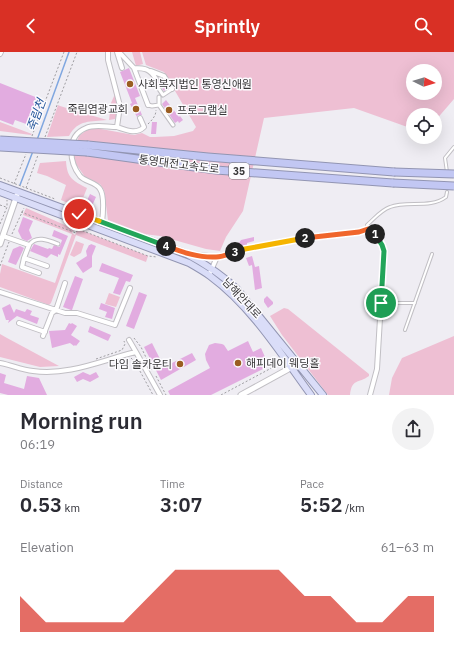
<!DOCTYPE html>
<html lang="en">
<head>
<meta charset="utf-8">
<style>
	body { margin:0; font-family:"IBM Plex Sans","Noto Sans KR",sans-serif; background:#f2f2f3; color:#2b2b33; height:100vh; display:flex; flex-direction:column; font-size:15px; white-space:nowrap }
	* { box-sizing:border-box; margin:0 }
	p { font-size:13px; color:#7c7c81 }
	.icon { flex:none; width:22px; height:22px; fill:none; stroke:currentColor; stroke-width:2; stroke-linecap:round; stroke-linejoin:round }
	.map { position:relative; height:343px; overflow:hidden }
	.panel { display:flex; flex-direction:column; background:#fff; flex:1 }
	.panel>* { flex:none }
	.needle { width:26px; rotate:95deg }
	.fabs { position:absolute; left:406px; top:12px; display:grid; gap:8px }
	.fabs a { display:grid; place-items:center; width:36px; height:36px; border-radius:50%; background:#fff; box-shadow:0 4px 16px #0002; font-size:20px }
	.pin { position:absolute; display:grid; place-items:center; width:34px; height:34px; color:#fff; margin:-17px; border:2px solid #fff; border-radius:50%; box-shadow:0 1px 4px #0007 }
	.km { position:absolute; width:20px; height:20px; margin:-10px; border-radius:50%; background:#222; color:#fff; font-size:11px; line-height:20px; text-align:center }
	.round { display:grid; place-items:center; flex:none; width:42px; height:42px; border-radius:21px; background:#f2f2f3 }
	.summary { display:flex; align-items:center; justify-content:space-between; height:68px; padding:0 20px }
	h1 { font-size:22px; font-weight:600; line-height:30px }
	.stats { display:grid; grid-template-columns:repeat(3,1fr); gap:6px; height:68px; padding:4px 20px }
	.stats div { display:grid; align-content:center }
	.stats b { font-size:20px; font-weight:600 }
	.stats small { font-size:11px; font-weight:400 }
	.stats p { font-size:11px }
	.chart { height:112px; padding:8px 20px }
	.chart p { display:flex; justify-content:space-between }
	.chart svg { width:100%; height:72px; margin-top:4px; fill:#d93025; opacity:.7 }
	header { display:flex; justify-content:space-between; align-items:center; height:52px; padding:0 20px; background:#d93025; color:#fff; font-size:18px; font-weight:600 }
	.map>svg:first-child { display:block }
	.green { fill:#eebfd3; fill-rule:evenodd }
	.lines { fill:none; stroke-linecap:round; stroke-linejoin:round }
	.stream { stroke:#80a7e0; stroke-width:1.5 }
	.building { fill:#e2ace0 }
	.service-casing { stroke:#c1bfc4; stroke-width:4 }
	.pedestrian-casing { stroke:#c1bfc4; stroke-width:5 }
	.minor-casing { stroke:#c1bfc4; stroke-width:6 }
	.tertiary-casing { stroke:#c1bfc4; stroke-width:7 }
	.primary-casing { stroke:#9295b2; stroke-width:8 }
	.motorway-casing { stroke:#9295b2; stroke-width:9 }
	.path { stroke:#9e9da1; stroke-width:1; stroke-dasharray:2 2; stroke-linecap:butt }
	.service { stroke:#fff; stroke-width:2 }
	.pedestrian { stroke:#fff; stroke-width:3 }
	.minor { stroke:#fff; stroke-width:4 }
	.tertiary { stroke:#fff; stroke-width:5 }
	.primary { stroke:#daddf8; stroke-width:6 }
	.motorway { stroke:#c2c7f3; stroke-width:7 }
	.motorway-bridge-casing { stroke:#9295b2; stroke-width:9; stroke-linecap:butt }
	.motorway-bridge { stroke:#c2c7f3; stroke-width:7 }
	.split-1-casing { stroke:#fff; stroke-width:8 }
	.split-2-casing { stroke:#fff; stroke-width:8 }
	.split-3-casing { stroke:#fff; stroke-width:8 }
	.split-4-casing { stroke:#fff; stroke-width:8 }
	.split-5-casing { stroke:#fff; stroke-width:8 }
	.split-6-casing { stroke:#fff; stroke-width:8 }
	.split-1 { stroke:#22a559; stroke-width:5 }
	.split-2 { stroke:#f0652b; stroke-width:5 }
	.split-3 { stroke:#f5b400; stroke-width:5 }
	.split-4 { stroke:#f0652b; stroke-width:5 }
	.split-5 { stroke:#22a559; stroke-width:5 }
	.split-6 { stroke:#f5b400; stroke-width:5 }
	.poi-dot { fill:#9a5d21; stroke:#fcfbfe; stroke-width:1.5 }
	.labels { text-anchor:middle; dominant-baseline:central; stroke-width:3; stroke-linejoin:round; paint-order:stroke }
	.shield { fill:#fcfbfe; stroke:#747275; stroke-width:1 }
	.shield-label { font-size:10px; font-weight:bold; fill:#39383a }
	.poi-label { font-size:11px; fill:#39383a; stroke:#fcfbfe; text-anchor:start }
	.street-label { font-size:11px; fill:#39383a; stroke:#fcfbfe }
	.water-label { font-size:12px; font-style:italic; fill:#24559a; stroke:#fcfbfe }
</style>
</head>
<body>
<header><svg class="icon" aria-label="back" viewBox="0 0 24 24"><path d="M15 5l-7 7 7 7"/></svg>Sprintly<svg class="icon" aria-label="search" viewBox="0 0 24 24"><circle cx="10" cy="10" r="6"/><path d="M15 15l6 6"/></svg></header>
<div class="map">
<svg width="454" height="343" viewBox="0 0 454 343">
	<rect width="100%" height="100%" fill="#efedf3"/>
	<!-- green -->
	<path class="green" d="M132,0h8l3,12 -7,2z
		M142,0h312v47l-19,22v-6h-22v14l-59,-21 -90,10 -21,93 -17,26 -6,14 -14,-2 -46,-13 -16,-2 -36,-14 -4,-30 -4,-6 -15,-7 -9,-13 -2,-6 1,-11 4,-11 9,-7h13l33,6 8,-2 8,4h5l19,-1 19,-5 3,-4 -32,-55 -18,-7zM413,19h22v22h-22z
		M115,42c2,8 4,16 0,25l-6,1 2,-17z
		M58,53l2,1 47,14c-16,2 -29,-1 -38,16l-22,1z
		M0,70l32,12 -1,1 -31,-4z
		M66,109c1,17 7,20 21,27l-8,20 -18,-8 5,-15 -19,-9 -10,-3 3,-10z
		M26,156l48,21 -2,4 3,2 3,-6 70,27 -2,6 -70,-27 -25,68 -2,2 -49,-18v-13l2,-10 53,19 17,-49 -49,-19z
		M76,189l8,3 -3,9 -7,4 -4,-2z
		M109,241l11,4 -4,10 -11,-3z
		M284,256l4,1 81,65v2c-11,8 -17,2 -19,19h-22l-46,-60 -12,-19z
		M0,282l7,4 52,28 -19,1 -40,-10z
		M454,284v59h-65l3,-17 10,-20z"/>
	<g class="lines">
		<!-- stream -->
		<path class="stream" d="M37,88l32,-88
			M20,133l13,-34"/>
	</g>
	<!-- building -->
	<path class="building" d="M129,16l11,28 -5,2 7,17h-4l-1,2 -7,-13 2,-1 -12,-31z
		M162,27l6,9 -4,3 -6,-9z
		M0,31l43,17 -6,16 -5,-3 -3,12 -14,-5 -2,5 -13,-5z
		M166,48l13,17 1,-1 3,4 -4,3 -1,-2 -3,2 -13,-19z
		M152,70h5l-1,12h-5z
		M90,142l6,3 -5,11 -6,-3z
		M23,165l10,4 -4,9 3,8 -5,3 -5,-2 -4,-8z
		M54,178l14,6 -8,19 -2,-1v3l-7,-3 -4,4 -17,-7 4,-7 14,5 1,-1 3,1 2,-4 5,2 1,-1 2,-6 -10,-4z
		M254,185v4l-7,2v2l-7,1 -1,-3 2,-3z
		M91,192l5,2 -4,10v11l-9,6 -7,-10 11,-7 -1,-5 3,-6h1z
		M20,194l4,2 -8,17 -8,-3 5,-13z
		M252,204l3,11 4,-1 3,22 -7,2 -3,-25 -3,1 -3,-8z
		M102,211l31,12 -3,7 -4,-1 -6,14 -7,-2 6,-15 -20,-7z
		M75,224l8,3 -11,31h-1l-8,-3z
		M139,240l8,3 -13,34 -8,-3z
		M267,244l6,6v2l-5,4 -4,-6v-3z
		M101,251l14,5 -3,11 -7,-2 2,-5 -8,-3z
		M10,252l4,9 2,-4 9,3 2,-3 5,2 -2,4 9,3 -2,6 -20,-8 -9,7 1,-3h-3l-4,-12z
		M69,271l2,1 1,-1 5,3 -6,9 9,6 -4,5 -1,-1 -1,1 -4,-3 -18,5 -3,-17 16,-1z
		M90,274l21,9 -3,6 -20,-9z
		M248,289l5,11 8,-4 8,18 -58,29h-41l-2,-4 42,-23 -4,-8 -1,-6 4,-9 6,-2 7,1 2,1 4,6z
		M152,291l12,24 28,-14 4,7 -35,20 -17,-33z
		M83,320l7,3 6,-3 3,5 -9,5 -7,-3 -6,3 -3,-5z
		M0,321l6,2 -2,8 20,6 3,-13 12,2 8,17h-39l-8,-2z"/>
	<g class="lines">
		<!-- service casing -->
		<g class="service-casing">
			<path id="service" d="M447,120l-2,-14 9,-11
				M368,176l-1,-3c7,-6 14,-15 23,-18 17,-7 40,2 56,-10l1,-5
				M382,251h33
				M405,278l27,-76"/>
		</g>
		<!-- pedestrian casing -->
		<g class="pedestrian-casing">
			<path id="pedestrian" d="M155,31l8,12 9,-6
				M159,45v8
				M148,53l4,1 7,-1 14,20
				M29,193c7,-10 19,-5 29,-1"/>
		</g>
		<!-- minor casing -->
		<g class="minor-casing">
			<path id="minor" d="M117,0l5,16
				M119,0l15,16 14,37
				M0,2l1,-2
				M134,16c11,0 16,1 22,11
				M151,19l13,5 8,13
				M117,75c9,3 19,8 27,0l-4,-9
				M102,171c1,-9 3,-27 -2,-34 -4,-7 -15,-7 -20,-13 -11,-14 -14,-40 6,-48 8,-4 21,-1 31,-1l3,-21 -12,-46v-8
				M3,184l26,9 -5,13 23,8
				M191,202l26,3 28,-8 40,-8 74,-9 9,-3c8,7 13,12 16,22l-7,118 -7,26
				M24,206l-2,9 17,6
				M209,223l8,-18
				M0,240l56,18 9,-27
				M19,271l26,9
				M43,284l9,-23 4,-3 9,3h12l38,12 15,-37
				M129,288l7,12
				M0,311c11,2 22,7 33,8 36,5 69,-11 103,-19l24,43"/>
		</g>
		<!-- tertiary casing -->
		<g class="tertiary-casing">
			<path id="tertiary" d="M0,192l17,-49
				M241,343l53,-29"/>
		</g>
		<!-- primary casing -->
		<g class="primary-casing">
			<path id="primary" d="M0,133l185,68c19,10 36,21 52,36l86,106
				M0,140l189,71c7,4 14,8 21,13 42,31 71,78 101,119"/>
		</g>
		<!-- motorway casing -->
		<g class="motorway-casing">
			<path id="motorway" d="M88,93l120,12 186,15
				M87,100l129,18 177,13"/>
		</g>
		<!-- path -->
		<path class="path" d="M148,72c4,-4 8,-8 8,-14
			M32,84l32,-84
			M45,85l32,-85
			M0,126l55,21
			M14,132l12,-30
			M26,136l12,-33
			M0,153l6,2
			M21,160l55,21 2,-4 70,27 9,1
			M0,172l7,-17v-7
			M12,182l12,-26
			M0,214l9,-24
			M134,286l7,9 11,23
			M131,306l4,4 18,33
			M96,307l26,-9 3,-6 -1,-3
			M156,324l10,19
			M221,343l58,-31 1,-3"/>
		<!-- service -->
		<use href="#service" class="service"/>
		<!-- pedestrian -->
		<use href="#pedestrian" class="pedestrian"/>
		<!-- minor -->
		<use href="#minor" class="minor"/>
		<!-- tertiary -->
		<use href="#tertiary" class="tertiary"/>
		<!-- primary -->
		<use href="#primary" class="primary"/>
		<!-- motorway -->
		<use href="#motorway" class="motorway"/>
		<!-- motorway-bridge casing -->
		<g class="motorway-bridge-casing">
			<path id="motorway-bridge" d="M0,88l88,5
				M0,95l87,5
				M394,120l60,2
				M393,131l61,3"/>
		</g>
		<!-- motorway-bridge -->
		<use href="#motorway-bridge" class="motorway-bridge"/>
	</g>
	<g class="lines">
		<!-- split-1 casing -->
		<g class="split-1-casing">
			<path id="split-1" d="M375,182l7,11 2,6 -3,52"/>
		</g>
		<!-- split-2 casing -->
		<g class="split-2-casing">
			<path id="split-2" d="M305,186l54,-6 9,-3 7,5"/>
		</g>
		<!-- split-3 casing -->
		<g class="split-3-casing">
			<path id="split-3" d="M235,200l10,-3 60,-11"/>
		</g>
		<!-- split-4 casing -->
		<g class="split-4-casing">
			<path id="split-4" d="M166,194c16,6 33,12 50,11 6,0 13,-3 19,-5"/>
		</g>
		<!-- split-5 casing -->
		<g class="split-5-casing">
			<path id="split-5" d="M99,169l67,25"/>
		</g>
		<!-- split-6 casing -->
		<g class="split-6-casing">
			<path id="split-6" d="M79,162l20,7"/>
		</g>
		<!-- split-1 -->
		<use href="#split-1" class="split-1"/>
		<!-- split-2 -->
		<use href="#split-2" class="split-2"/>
		<!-- split-3 -->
		<use href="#split-3" class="split-3"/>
		<!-- split-4 -->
		<use href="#split-4" class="split-4"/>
		<!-- split-5 -->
		<use href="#split-5" class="split-5"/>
		<!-- split-6 -->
		<use href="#split-6" class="split-6"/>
	</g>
	<!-- markers -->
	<g class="poi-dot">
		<circle cx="130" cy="32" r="4"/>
		<circle cx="136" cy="57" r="4"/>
		<circle cx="169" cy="58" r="4"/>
		<circle cx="238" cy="311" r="4"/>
		<circle cx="180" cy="312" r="4"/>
	</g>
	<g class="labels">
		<!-- shield labels -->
		<rect class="shield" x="229" y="111" width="20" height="16" rx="3"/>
		<g class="shield-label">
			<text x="239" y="119">35</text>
		</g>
		<!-- poi labels -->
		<g class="poi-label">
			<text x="138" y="32">사회복지법인 통영신애원</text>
			<text x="128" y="57" text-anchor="end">죽림염광교회</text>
			<text x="177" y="58">프로그램실</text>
			<text x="246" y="311">해피데이 웨딩홀</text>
			<text x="172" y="312" text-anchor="end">다임 솔카운티</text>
		</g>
		<!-- street labels -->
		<g class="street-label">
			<text transform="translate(179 112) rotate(7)">통영대전고속도로</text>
			<text transform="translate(242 246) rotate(47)">남해안대로</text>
		</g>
		<!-- water labels -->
		<g class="water-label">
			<text transform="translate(36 63) rotate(-70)">죽림천</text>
		</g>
	</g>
</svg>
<div class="fabs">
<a><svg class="needle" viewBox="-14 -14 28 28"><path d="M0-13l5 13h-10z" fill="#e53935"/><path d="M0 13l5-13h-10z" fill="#7c7c81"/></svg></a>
<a><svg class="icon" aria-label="locate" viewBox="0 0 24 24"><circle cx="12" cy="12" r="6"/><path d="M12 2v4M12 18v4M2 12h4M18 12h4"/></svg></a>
</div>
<div class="pin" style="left:381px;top:251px;background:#1e9e55"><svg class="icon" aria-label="arrive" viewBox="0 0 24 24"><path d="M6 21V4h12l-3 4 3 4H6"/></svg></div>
<div class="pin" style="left:79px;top:162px;background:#d93025"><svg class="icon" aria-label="check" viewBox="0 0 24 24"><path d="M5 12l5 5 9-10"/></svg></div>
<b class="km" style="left:375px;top:182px">1</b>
<b class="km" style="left:305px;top:186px">2</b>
<b class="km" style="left:235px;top:200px">3</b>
<b class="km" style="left:166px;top:194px">4</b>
</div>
<section class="panel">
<div class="summary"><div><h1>Morning run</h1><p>06:19</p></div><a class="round"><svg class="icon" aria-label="share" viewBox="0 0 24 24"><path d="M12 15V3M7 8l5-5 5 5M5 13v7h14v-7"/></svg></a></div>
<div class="stats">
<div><p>Distance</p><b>0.53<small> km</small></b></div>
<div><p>Time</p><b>3:07</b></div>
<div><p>Pace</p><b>5:52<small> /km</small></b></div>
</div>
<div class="chart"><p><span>Elevation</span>61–63 m</p>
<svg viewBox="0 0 160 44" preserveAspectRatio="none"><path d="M0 44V22L10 38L20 38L30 38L40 38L50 22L60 6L70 6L80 6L90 6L100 6L110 22L120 22L130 38L140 38L150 22L160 22V44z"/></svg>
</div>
</section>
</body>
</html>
